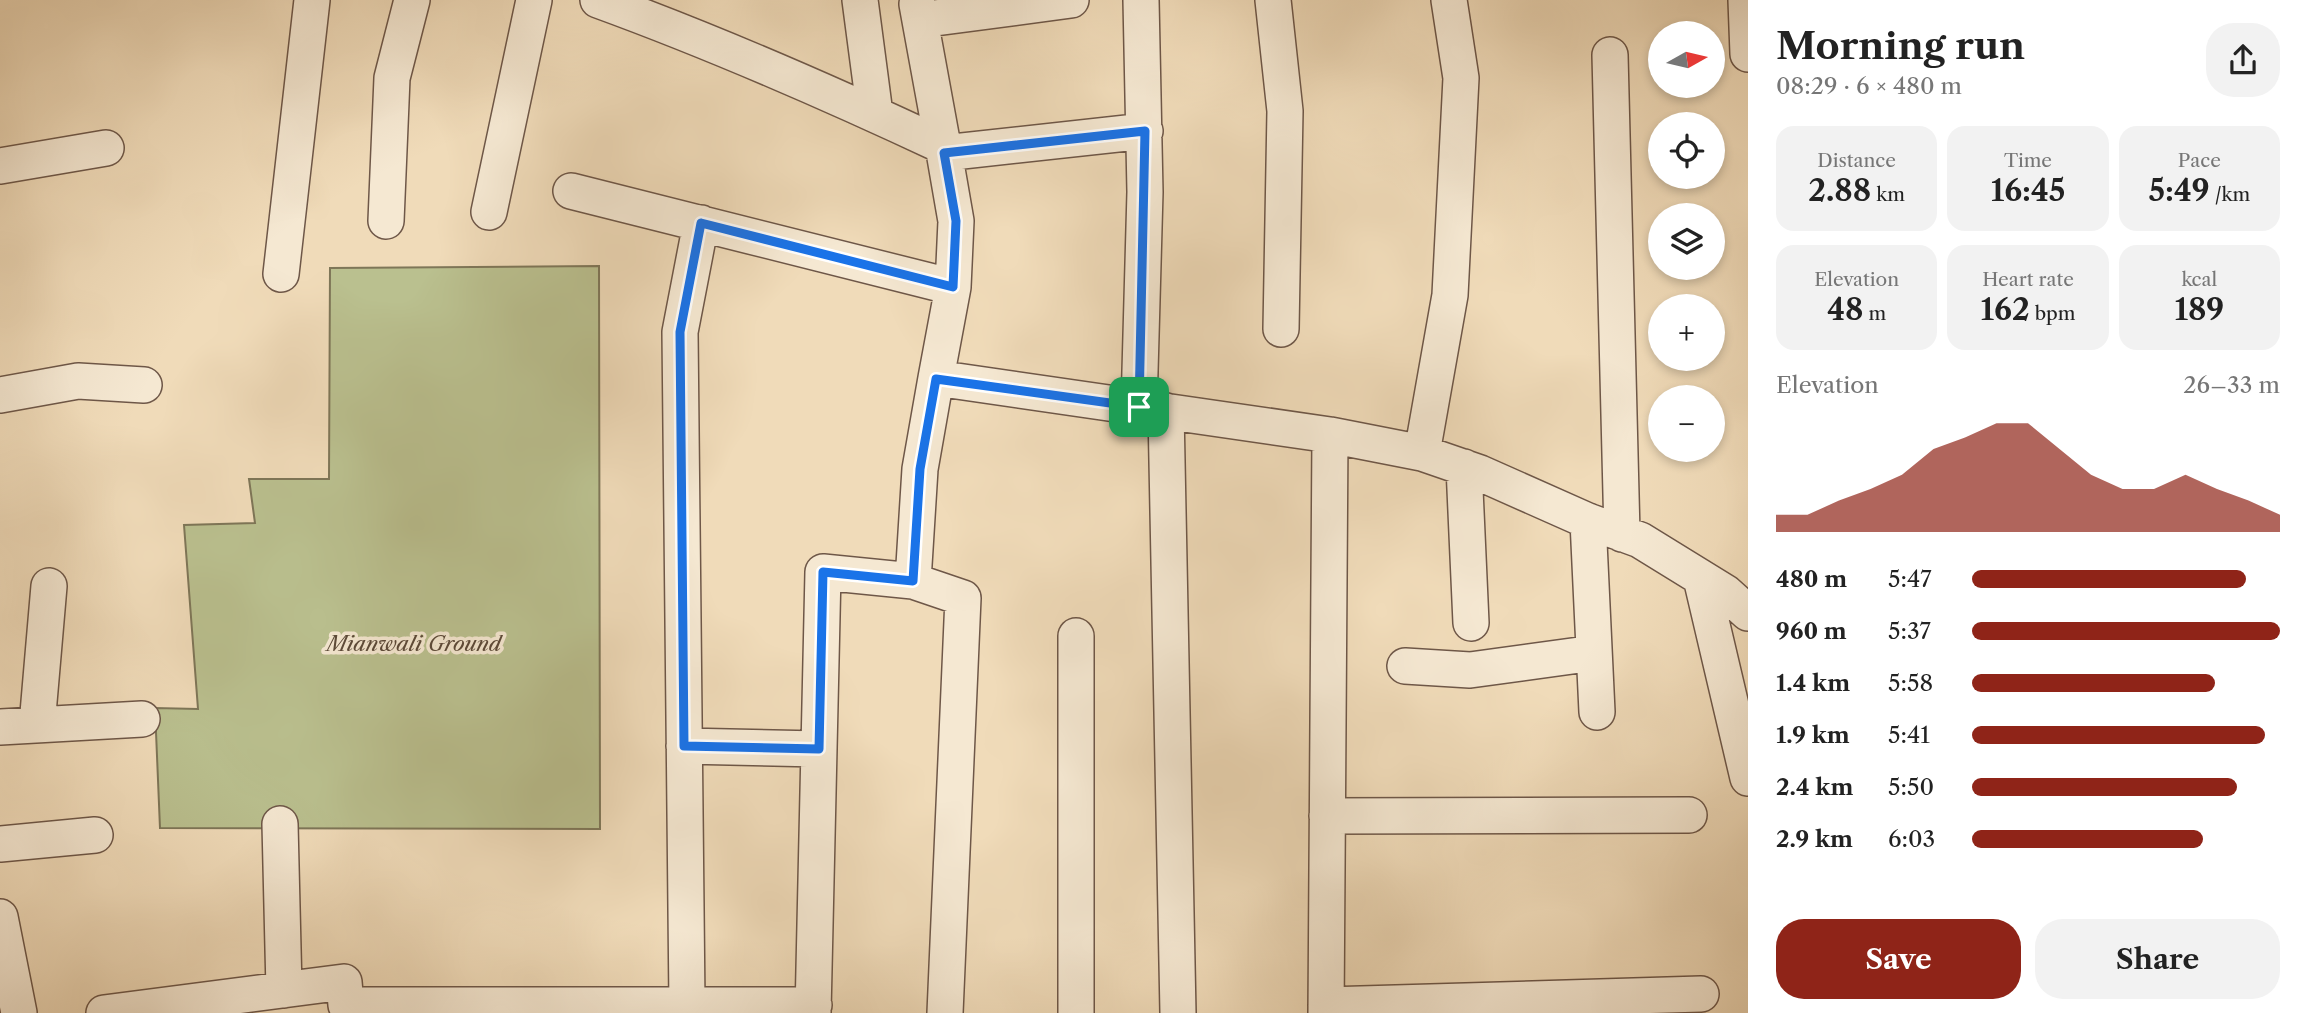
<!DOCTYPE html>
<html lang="en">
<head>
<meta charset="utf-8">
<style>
	body { margin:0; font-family:"Libre Caslon Text",serif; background:#f2f2f2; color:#222; height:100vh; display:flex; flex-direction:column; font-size:26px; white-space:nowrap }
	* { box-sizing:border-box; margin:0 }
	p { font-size:23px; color:#767676 }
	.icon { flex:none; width:38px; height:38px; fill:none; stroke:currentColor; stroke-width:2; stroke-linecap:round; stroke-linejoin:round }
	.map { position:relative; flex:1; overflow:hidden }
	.side { display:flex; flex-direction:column; background:#fff; width:560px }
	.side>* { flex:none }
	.needle { width:46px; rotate:82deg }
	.buttons { position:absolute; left:1648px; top:21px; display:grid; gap:14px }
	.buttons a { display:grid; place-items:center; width:77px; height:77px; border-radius:50%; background:#fff; box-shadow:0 4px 10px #0003; font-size:35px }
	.pin { position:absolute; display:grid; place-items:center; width:60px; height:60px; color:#fff; margin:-30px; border-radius:14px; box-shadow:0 4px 10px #0006 }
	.round { display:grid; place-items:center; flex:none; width:74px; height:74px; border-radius:28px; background:#f2f2f2 }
	.headline { display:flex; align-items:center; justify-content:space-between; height:119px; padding:0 28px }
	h1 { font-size:38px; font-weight:700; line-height:52px }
	.figures { display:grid; grid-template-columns:repeat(3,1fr); gap:10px; height:119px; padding:7px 28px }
	.figures div { display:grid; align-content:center; border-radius:18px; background:#f2f2f2; text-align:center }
	.figures b { font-size:30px; font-weight:700 }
	.figures small { font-size:19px; font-weight:400 }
	.figures p { font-size:19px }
	.chart { height:196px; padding:14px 28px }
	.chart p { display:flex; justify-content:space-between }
	.chart svg { width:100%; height:126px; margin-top:7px; fill:#8f2418; opacity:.7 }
	.primary-button { display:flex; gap:14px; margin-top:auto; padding:14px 28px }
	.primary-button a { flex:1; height:80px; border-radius:28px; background:#8f2418; color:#fff; font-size:28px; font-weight:700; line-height:80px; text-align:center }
	.primary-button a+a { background:#f2f2f2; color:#222 }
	ul { padding:0 28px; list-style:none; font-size:23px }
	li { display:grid; grid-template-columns:112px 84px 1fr; align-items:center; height:52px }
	li i { height:18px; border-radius:9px; background:#8f2418 }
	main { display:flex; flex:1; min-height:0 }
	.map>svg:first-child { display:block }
	.green { fill:#bac08f; stroke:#7e7658; stroke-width:2 }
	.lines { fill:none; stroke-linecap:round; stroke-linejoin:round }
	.minor-casing { stroke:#6e5748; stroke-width:38 }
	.minor { stroke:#f5e8d2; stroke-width:35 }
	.route-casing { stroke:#fff; stroke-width:14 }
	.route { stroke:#1a73e8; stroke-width:9 }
	.labels { text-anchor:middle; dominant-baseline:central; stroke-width:7; stroke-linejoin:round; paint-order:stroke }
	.park-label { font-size:21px; font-style:italic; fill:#5b4938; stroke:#f5e8d2 }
</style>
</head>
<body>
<main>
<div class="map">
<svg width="1748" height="1013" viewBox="0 0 1748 1013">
	<rect width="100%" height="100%" fill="#f0dbb9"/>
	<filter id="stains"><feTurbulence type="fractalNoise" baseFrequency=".00286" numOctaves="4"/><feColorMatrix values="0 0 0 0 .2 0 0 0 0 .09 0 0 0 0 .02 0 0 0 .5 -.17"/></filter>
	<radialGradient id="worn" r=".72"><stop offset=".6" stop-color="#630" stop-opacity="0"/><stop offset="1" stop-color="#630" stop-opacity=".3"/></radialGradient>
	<!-- green -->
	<path class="green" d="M599,266l1,563 -440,-1 -5,-120 43,1 -14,-184 71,-2 -6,-44h80l1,-211z"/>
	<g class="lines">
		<!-- minor casing -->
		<g class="minor-casing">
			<path id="minor" d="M598,0c118,43 232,93 345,146l13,75 -3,66 -17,91 394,57 92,18 58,20 108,48 52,19 86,53 22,20
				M860,0l15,114
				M1273,0l12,111 -4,218
				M1746,0l2,54
				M917,4l26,142
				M920,20l151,-20
				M1610,55l12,479
				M944,153l201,-22
				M0,166l106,-18
				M571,191l382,96
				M489,212l45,-212
				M386,221l6,-143 20,-78
				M281,274l31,-274
				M0,395l78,-14 66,4
				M1139,407l6,-215 -4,-192
				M1166,411l12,602
				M1422,453l28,-158 11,-217 -12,-78
				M1464,467l7,156
				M1588,521l9,191
				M1701,578l47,200
				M913,581l7,-112 16,-91
				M1405,666l65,4 124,-17
				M37,725l12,-139
				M0,727l142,-8
				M684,746l135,3
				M1327,816l362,-1
				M280,824l4,166
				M0,844l95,-9
				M0,917l19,96
				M687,1004l-7,-672 21,-109
				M1326,1005l375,-11
				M104,1013l240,-31 2,23h468
				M813,1013l10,-441 90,9 50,17 -18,415
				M1076,1013v-377
				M1326,1013l4,-578"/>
		</g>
		<!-- minor -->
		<use href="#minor" class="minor"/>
	</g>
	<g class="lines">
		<!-- route casing -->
		<g class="route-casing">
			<path id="route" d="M1145,131l-6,276 -203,-28 -16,90 -7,112 -90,-9 -4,177 -135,-3 -4,-414 21,-109 252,64 3,-66 -12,-68z"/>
		</g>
		<!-- route -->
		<use href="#route" class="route"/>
	</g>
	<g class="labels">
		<!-- park labels -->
		<g class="park-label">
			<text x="414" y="643">Mianwali Ground</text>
		</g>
	</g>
	<rect width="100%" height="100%" filter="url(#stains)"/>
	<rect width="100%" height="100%" fill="url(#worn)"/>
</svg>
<div class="buttons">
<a><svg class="needle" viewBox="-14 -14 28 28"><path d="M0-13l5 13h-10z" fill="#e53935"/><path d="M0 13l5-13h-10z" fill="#767676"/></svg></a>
<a><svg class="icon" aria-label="locate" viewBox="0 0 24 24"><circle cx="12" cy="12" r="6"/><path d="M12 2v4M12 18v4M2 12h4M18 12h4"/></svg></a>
<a><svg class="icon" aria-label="layers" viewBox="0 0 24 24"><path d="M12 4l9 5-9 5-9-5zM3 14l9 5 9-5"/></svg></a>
<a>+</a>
<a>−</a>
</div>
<div class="pin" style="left:1139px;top:407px;background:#1e9e55"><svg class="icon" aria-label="arrive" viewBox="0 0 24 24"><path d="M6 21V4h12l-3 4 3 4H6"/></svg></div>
</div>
<section class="side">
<div class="headline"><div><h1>Morning run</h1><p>08:29 · 6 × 480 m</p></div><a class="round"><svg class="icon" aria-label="share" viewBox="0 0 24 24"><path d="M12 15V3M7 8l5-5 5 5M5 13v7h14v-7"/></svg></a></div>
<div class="figures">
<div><p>Distance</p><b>2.88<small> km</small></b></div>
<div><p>Time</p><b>16:45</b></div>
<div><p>Pace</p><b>5:49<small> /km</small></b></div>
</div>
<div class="figures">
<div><p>Elevation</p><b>48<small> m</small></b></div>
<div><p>Heart rate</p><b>162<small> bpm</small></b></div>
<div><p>kcal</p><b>189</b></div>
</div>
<div class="chart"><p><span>Elevation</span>26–33 m</p>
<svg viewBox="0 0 160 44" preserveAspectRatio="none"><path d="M0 44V38L10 38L20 33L30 29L40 24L50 15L60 11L70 6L80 6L90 15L100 24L110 29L120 29L130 24L140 29L150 33L160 38V44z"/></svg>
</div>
<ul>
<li><b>480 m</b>5:47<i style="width:89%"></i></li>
<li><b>960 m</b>5:37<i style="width:100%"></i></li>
<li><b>1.4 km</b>5:58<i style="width:79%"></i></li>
<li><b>1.9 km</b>5:41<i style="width:95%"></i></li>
<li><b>2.4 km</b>5:50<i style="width:86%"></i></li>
<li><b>2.9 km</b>6:03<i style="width:75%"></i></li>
</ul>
<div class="primary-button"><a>Save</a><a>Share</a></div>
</section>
</main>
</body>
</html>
